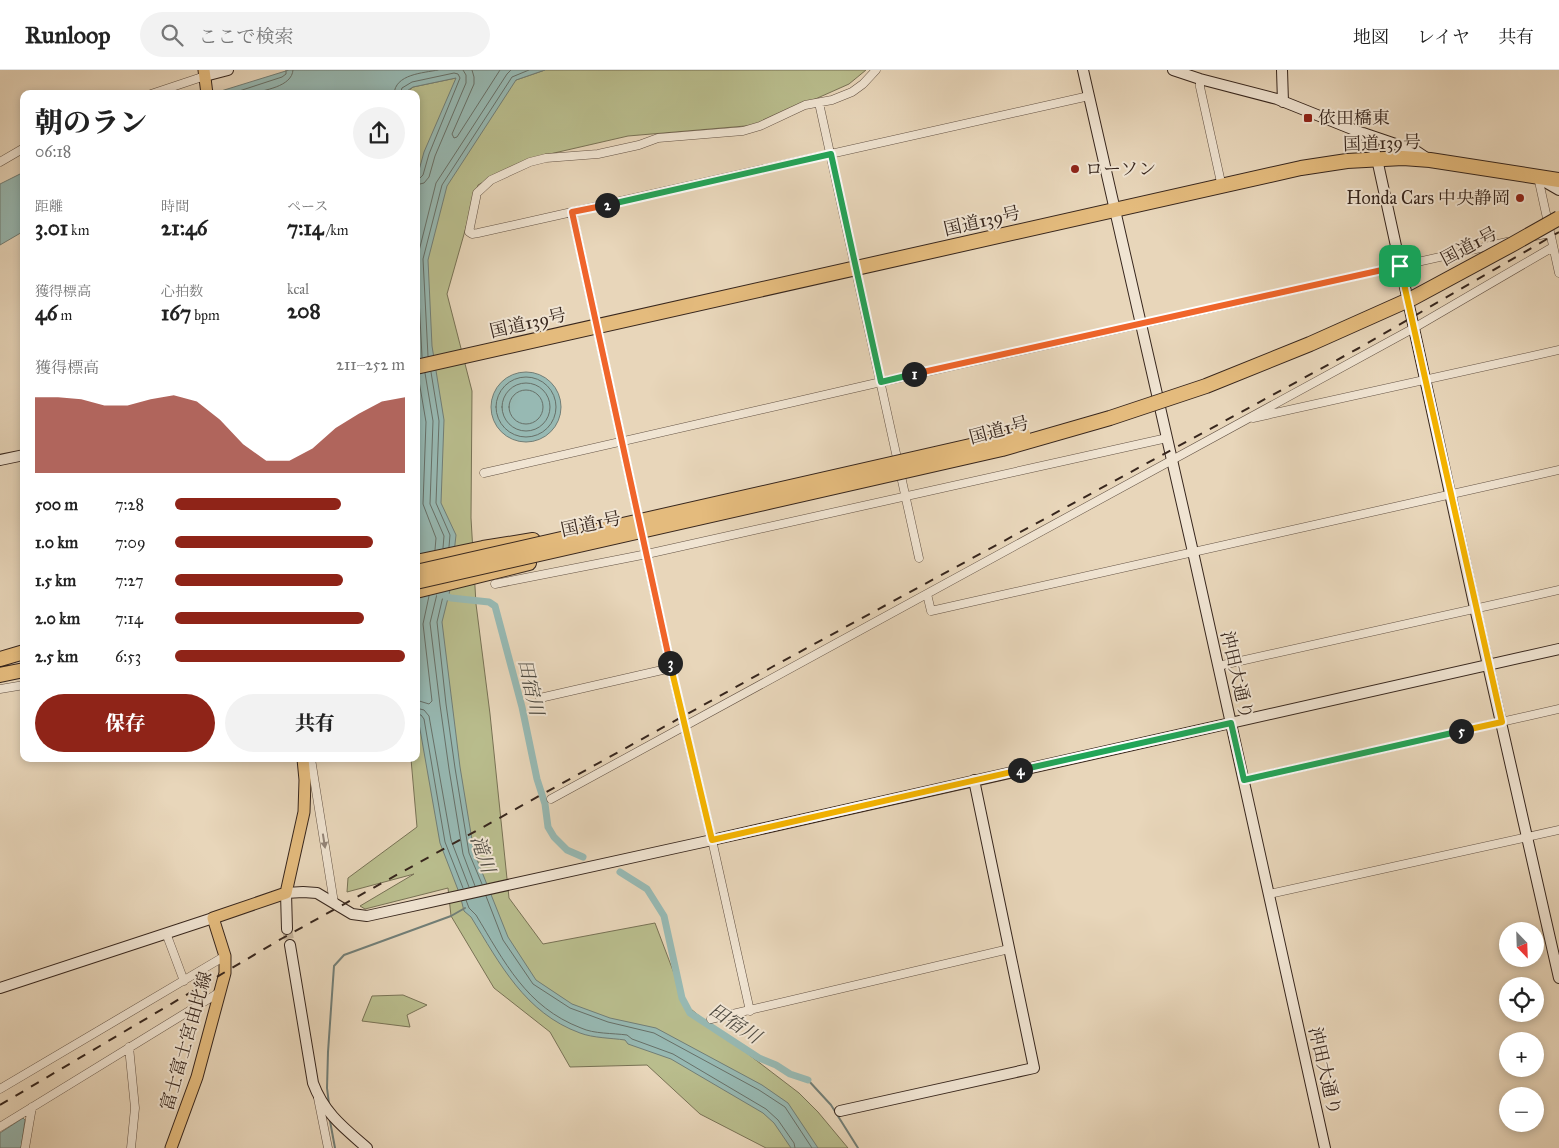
<!DOCTYPE html>
<html lang="ja">
<head>
<meta charset="utf-8">
<style>
	body { margin:0; font-family:"IM FELL Great Primer","Noto Serif JP",serif; background:#f2f2f2; color:#222; height:100vh; display:flex; flex-direction:column; font-size:19px; white-space:nowrap }
	* { box-sizing:border-box; margin:0 }
	p { font-size:16px; color:#767676 }
	.icon { flex:none; width:28px; height:28px; fill:none; stroke:currentColor; stroke-width:2; stroke-linecap:round; stroke-linejoin:round }
	.map { position:relative; flex:1; overflow:hidden }
	.drawer { position:absolute; left:20px; top:20px; width:400px; height:672px; display:flex; flex-direction:column; background:#fff; border-radius:10px; box-shadow:0 2px 8px #0003 }
	.drawer>* { flex:none }
	.needle { width:32px; rotate:157deg }
	.fabs { position:absolute; left:1499px; top:852px; display:grid; gap:10px }
	.fabs a { display:grid; place-items:center; width:45px; height:45px; border-radius:50%; background:#fff; box-shadow:0 2px 8px #0003; font-size:25px }
	.pin { position:absolute; display:grid; place-items:center; width:42px; height:42px; color:#fff; margin:-21px; border-radius:10px; box-shadow:0 2px 8px #0006 }
	.km { position:absolute; width:25px; height:25px; margin:-12px; border-radius:50%; background:#222; color:#fff; font-size:14px; line-height:25px; text-align:center }
	.round { display:grid; place-items:center; flex:none; width:52px; height:52px; border-radius:26px; background:#f2f2f2 }
	.overview { display:flex; align-items:center; justify-content:space-between; height:85px; padding:0 15px }
	h1 { font-size:28px; font-weight:800; line-height:38px }
	.figures { display:grid; grid-template-columns:repeat(3,1fr); gap:8px; height:85px; padding:5px 15px }
	.figures div { display:grid; align-content:center }
	.figures b { font-size:21px; font-weight:800 }
	.figures small { font-size:14px; font-weight:400 }
	.figures p { font-size:14px }
	.chart { height:140px; padding:10px 15px }
	.chart p { display:flex; justify-content:space-between }
	.chart svg { width:100%; height:90px; margin-top:5px; fill:#8f2418; opacity:.7 }
	.cta { display:flex; gap:10px; margin-top:auto; padding:10px 15px }
	.cta a { flex:1; height:58px; border-radius:30px; background:#8f2418; color:#fff; font-size:20px; font-weight:800; line-height:58px; text-align:center }
	.cta a+a { background:#f2f2f2; color:#222 }
	ul { padding:0 15px; list-style:none; font-size:16px }
	li { display:grid; grid-template-columns:80px 60px 1fr; align-items:center; height:38px }
	li i { height:12px; border-radius:6px; background:#8f2418 }
	header { display:flex; align-items:center; gap:30px; box-sizing:border-box; height:70px; padding:0 25px; background:#fff; border-bottom:1px solid #e0e0e0 }
	header strong { font-size:24px }
	nav { display:flex; gap:28px; margin-inline-start:auto; font-size:18px }
	.search { width:350px; height:45px; background:#f2f2f2; display:flex; align-items:center; gap:12px; box-sizing:border-box; padding:0 18px; border-radius:28px; color:#767676; font-size:19px }
	.map>svg:first-child { display:block }
	.green { fill:#b9bd8d; stroke:#787255 }
	.water { fill:#97b9b3; stroke:#717e77 }
	.lines { fill:none; stroke-linecap:round; stroke-linejoin:round }
	.shore { stroke:#677068; stroke-width:1 }
	.stream { stroke:#717e77; stroke-width:2 }
	.canal { stroke:#97b9b3; stroke-width:7 }
	.secondary-tunnel { stroke:#c5b39b; stroke-width:10; stroke-dasharray:10 5; stroke-linecap:butt }
	.street-casing { stroke:#635244; stroke-width:9 }
	.secondary-casing { stroke:#37261d; stroke-width:12 }
	.primary-casing { stroke:#37261d; stroke-width:13 }
	.highway-casing { stroke:#37261d; stroke-width:16 }
	.street { stroke:#f0e4d2; stroke-width:8 }
	.secondary { stroke:#f0e4d2; stroke-width:10 }
	.primary { stroke:#e4bb7d; stroke-width:11 }
	.highway { stroke:#e4bb7d; stroke-width:14 }
	.rail { stroke:#37261d; stroke-width:2; stroke-dasharray:9 9; stroke-linecap:butt }
	.highway-bridge-casing { stroke:#37261d; stroke-width:16; stroke-linecap:butt }
	.highway-bridge { stroke:#e4bb7d; stroke-width:14 }
	.oneway { fill:#948578 }
	.split-1-casing { stroke:#fff; stroke-width:10 }
	.split-2-casing { stroke:#fff; stroke-width:10 }
	.split-3-casing { stroke:#fff; stroke-width:10 }
	.split-4-casing { stroke:#fff; stroke-width:10 }
	.split-5-casing { stroke:#fff; stroke-width:10 }
	.split-6-casing { stroke:#fff; stroke-width:10 }
	.split-1 { stroke:#f0652b; stroke-width:6 }
	.split-2 { stroke:#22a559; stroke-width:6 }
	.split-3 { stroke:#f0652b; stroke-width:6 }
	.split-4 { stroke:#f5b400; stroke-width:6 }
	.split-5 { stroke:#22a559; stroke-width:6 }
	.split-6 { stroke:#f5b400; stroke-width:6 }
	.poi-dot { fill:#8f2418; stroke:#f0e4d2; stroke-width:2 }
	.labels { text-anchor:middle; dominant-baseline:central; stroke-width:4; stroke-linejoin:round; paint-order:stroke }
	.poi-label { font-size:18px; fill:#37261d; stroke:#f0e4d2; text-anchor:start }
	.street-label { font-size:18px; fill:#37261d; stroke:#f0e4d2 }
	.water-label { font-size:19px; font-style:italic; fill:#4f4b42; stroke:#f0e4d2 }
</style>
</head>
<body>
<header>
<strong>Runloop</strong>
<div class="search"><svg class="icon" aria-label="search" viewBox="0 0 24 24"><circle cx="10" cy="10" r="6"/><path d="M15 15l6 6"/></svg>ここで検索</div>
<nav><a>地図</a><a>レイヤ</a><a>共有</a></nav>
</header>
<div class="map">
<svg width="1559" height="1078" viewBox="0 0 1559 1078">
	<rect width="100%" height="100%" fill="#e8d6ba"/>
	<filter id="stains"><feTurbulence type="fractalNoise" baseFrequency=".004" numOctaves="4"/><feColorMatrix values="0 0 0 0 .2 0 0 0 0 .09 0 0 0 0 .02 0 0 0 .5 -.17"/></filter>
	<radialGradient id="worn" r=".72"><stop offset=".6" stop-color="#630" stop-opacity="0"/><stop offset="1" stop-color="#630" stop-opacity=".3"/></radialGradient>
	<!-- green -->
	<path class="green" d="M545,0h321l-17,14 -92,41 -129,11 -100,23 -50,26 -31,109 25,97 -1,127 5,86 14,110 19,184 34,46 112,-21 31,82 28,23 85,65 19,19 30,36h-82l-66,-34 -53,-49 -77,2 -20,-35 -56,-44 -43,-72 -3,-28 -83,21 -5,-3 54,-32 -67,18 1,-14 69,-51 -6,-68h5v-665h-11l8,-7 43,-9 60,2z
		M403,925l24,10 -20,10 3,12 -48,-6 10,-25z"/>
	<!-- water -->
	<path class="water" d="M289,0h256l-29,10 -69,106 -19,74 4,86 12,74 -3,83 15,32 -6,55 -8,32 18,145 14,85 34,85 28,43 36,24 38,14 46,10 106,57 26,18 30,45h-27l-17,-25 -11,-10 -92,-54 -43,-15 -3,-4c-14,-2 -32,-2 -45,-7 -55,-20 -80,-69 -109,-116l-7,-6 -4,-16 -20,-52 -22,-125 -2,-28v-509l8,-29 32,-74 -43,9 -11,7h-204l10,-4 13,1z
		M24,102v59l-24,14v-61z
		M491 337a35 35 0 1 1 70 0a35 35 0 1 1-70 0Z
		M23,1048l2,2 -4,28h-21v-15z"/>
	<g class="lines">
		<!-- shore -->
		<path class="shore" d="M472,0l2,7v7l-22,50 2,4 3,-1 43,-67
			M230,24l52,-17 4,-3v-4
			M250,24c14,-4 42,-7 43,-24
			M394,24c1,-20 29,-21 44,-24
			M400,24l2,-6 10,-6 42,-9 4,1 2,4 -31,76 -6,21 -3,3h-4
			M416,115l8,-2 5,-6 6,-21 31,-73v-8l-3,-5
			M428,286l-5,-97 19,-74 70,-108 17,-7
			M422,287l-5,-98 19,-76 71,-109 4,-4
			M431,302l8,49 -3,82 14,32 -1,12
			M425,303l8,48 -3,83 14,32 -1,12
			M418,305l8,47 -3,82 13,34 -1,12
			M496 337a30 30 0 1 1 60 0a30 30 0 1 1-60 0Z
			M502 337a24 24 0 1 1 48 0a24 24 0 1 1-48 0Z
			M509 337a17 17 0 1 1 34 0a17 17 0 1 1-34 0Z
			M444,522l-7,30 9,82 9,64 14,85 13,31
			M437,524l-7,29 10,82 9,64 14,85 12,32
			M416,630l13,4 3,-3 -9,-77 6,-28
			M416,638l8,2 5,6 22,124 18,47
			M416,644l5,1 3,4 21,123 18,46
			M486,826l17,44 30,44 37,24 38,14 46,11 105,57 26,17 27,41
			M466,830l3,8 7,7c28,46 50,92 105,113 13,6 31,5 46,7l5,4 41,15 93,55 12,11 16,23 1,5"/>
		<!-- stream -->
		<path class="stream" d="M808,1010l23,25 27,43
			M329,1034l-2,-16 1,-36 6,-86 10,-11 107,-39 14,-8
			M330,1051l5,27"/>
		<!-- canal -->
		<path class="canal" d="M440,524l11,4 38,4 6,4 27,101 15,72 8,25 3,23 6,10 13,13 16,7
			M620,802l27,17 17,27 18,82 8,15 69,45 17,7 14,9 18,6"/>
		<!-- secondary-tunnel -->
		<path class="secondary-tunnel" d="M287,859l3,16"/>
		<!-- street casing -->
		<g class="street-casing">
			<path id="street" d="M1200,9v8l22,100
				M151,24l54,-18
				M819,33l100,455
				M0,92l24,-14
				M1538,107l21,96
				M572,142l-94,21 -6,1 -3,-2 8,-39 14,-13 39,-18 16,-4 52,-4 41,-9 19,-7 85,-7 17,-5 45,-21 27,-5 20,-8 11,-8 13,-14
				M1535,166l15,-3
				M1253,348l306,-68
				M484,403l397,-91 626,-140
				M495,514l152,-30 520,-116
				M927,524l4,17 628,-141
				M1218,596l341,-76
				M0,619l24,-4
				M540,628l131,-30
				M311,689l23,144
				M1244,710l315,-71
				M551,729l863,-471 139,-81
				M1269,824l290,-64
				M166,863l18,48
				M750,941l-38,-171 -41,-172 -99,-456 517,-116
				M711,949l298,-70
				M129,977l6,61 -4,40
				M0,1019l225,-133
				M318,1028l10,50
				M0,1057l220,-135
				M25,1078l7,-41"/>
		</g>
		<!-- secondary casing -->
		<g class="secondary-casing">
			<path id="secondary" d="M1083,0l110,482 132,596
				M1173,0l27,9 77,20 85,34 10,11 5,15 98,449 84,370
				M1282,0l1,32
				M205,6l23,-6
				M1363,63l53,18 12,8
				M1540,109l19,11
				M0,390l24,-5
				M287,859l-1,-36 17,-1 14,1 35,21 15,2 345,-76 847,-191
				M290,875l23,138c11,30 31,45 54,65
				M0,918l213,-70
				M840,1041l194,-43 -60,-288"/>
		</g>
		<!-- primary casing -->
		<g class="primary-casing">
			<path id="primary" d="M204,0l3,24
				M171,1078l26,-71 28,-104v-17l-12,-38 73,-25 18,-81 1,-32 -2,-21"/>
		</g>
		<!-- highway casing -->
		<g class="highway-casing">
			<path id="highway" d="M416,297l885,-199 46,-7 56,-3 27,2 129,20
				M416,492l67,-14 50,-8
				M416,521l113,-28
				M0,589l24,-7
				M0,605l24,-5"/>
		</g>
		<!-- street -->
		<use href="#street" class="street"/>
		<!-- secondary -->
		<use href="#secondary" class="secondary"/>
		<!-- primary -->
		<use href="#primary" class="primary"/>
		<!-- highway -->
		<use href="#highway" class="highway"/>
		<!-- rail -->
		<path class="rail" d="M0,1035l281,-166 491,-272 587,-319 200,-116"/>
		<!-- highway-bridge casing -->
		<g class="highway-bridge-casing">
			<path id="highway-bridge" d="M416,502l607,-138
				M416,512l586,-133 108,-31 96,-32 104,-42 103,-46 100,-54 46,-26"/>
		</g>
		<!-- highway-bridge -->
		<use href="#highway-bridge" class="highway-bridge"/>
	</g>
	<!-- one-way arrows -->
	<defs><path id="oneway-solid" d="M-6-.8H1V-3.2L6.5 0L1 3.2V.8H-6Z" transform="scale(1.25)"/></defs>
	<use class="oneway" href="#oneway-solid" transform="translate(324 771) rotate(81)"/>
	<g class="lines">
		<!-- split-1 casing -->
		<g class="split-1-casing">
			<path id="split-1" d="M914,304l486,-108"/>
		</g>
		<!-- split-2 casing -->
		<g class="split-2-casing">
			<path id="split-2" d="M607,135l224,-51 50,228 33,-8"/>
		</g>
		<!-- split-3 casing -->
		<g class="split-3-casing">
			<path id="split-3" d="M607,135l-35,7 98,451"/>
		</g>
		<!-- split-4 casing -->
		<g class="split-4-casing">
			<path id="split-4" d="M670,593l42,177 308,-70"/>
		</g>
		<!-- split-5 casing -->
		<g class="split-5-casing">
			<path id="split-5" d="M1020,700l211,-47 13,57 217,-49"/>
		</g>
		<!-- split-6 casing -->
		<g class="split-6-casing">
			<path id="split-6" d="M1400,196l102,456 -41,9"/>
		</g>
		<!-- split-1 -->
		<use href="#split-1" class="split-1"/>
		<!-- split-2 -->
		<use href="#split-2" class="split-2"/>
		<!-- split-3 -->
		<use href="#split-3" class="split-3"/>
		<!-- split-4 -->
		<use href="#split-4" class="split-4"/>
		<!-- split-5 -->
		<use href="#split-5" class="split-5"/>
		<!-- split-6 -->
		<use href="#split-6" class="split-6"/>
	</g>
	<!-- markers -->
	<g class="poi-dot">
		<rect x="1303" y="43" width="10" height="10" rx="2.5"/>
		<circle cx="1075" cy="99" r="5"/>
		<circle cx="1520" cy="128" r="5"/>
	</g>
	<g class="labels">
		<!-- poi labels -->
		<g class="poi-label">
			<text x="1318" y="48">依田橋東</text>
			<text x="1085" y="99">ローソン</text>
			<text x="1510" y="128" text-anchor="end">Honda Cars 中央静岡</text>
		</g>
		<!-- street labels -->
		<g class="street-label">
			<text transform="translate(1382 73) rotate(-2)">国道139号</text>
			<text transform="translate(982 151) rotate(-13)">国道139号</text>
			<text transform="translate(1469 176) rotate(-28)">国道1号</text>
			<text transform="translate(528 253) rotate(-13)">国道139号</text>
			<text transform="translate(999 360) rotate(-15)">国道1号</text>
			<text transform="translate(591 454) rotate(-12)">国道1号</text>
			<text transform="translate(1237 605) rotate(77)">沖田大通り</text>
			<text transform="translate(186 971) rotate(-74)">富士富士宮由比線</text>
			<text transform="translate(1325 1001) rotate(77)">沖田大通り</text>
		</g>
		<!-- water labels -->
		<g class="water-label">
			<text transform="translate(531 617) rotate(77)">田宿川</text>
			<text transform="translate(483 784) rotate(71)">滝川</text>
			<text transform="translate(735 953) rotate(33)">田宿川</text>
		</g>
	</g>
	<rect width="100%" height="100%" filter="url(#stains)"/>
	<rect width="100%" height="100%" fill="url(#worn)"/>
</svg>
<div class="fabs">
<a><svg class="needle" viewBox="-14 -14 28 28"><path d="M0-13l5 13h-10z" fill="#e53935"/><path d="M0 13l5-13h-10z" fill="#767676"/></svg></a>
<a><svg class="icon" aria-label="locate" viewBox="0 0 24 24"><circle cx="12" cy="12" r="6"/><path d="M12 2v4M12 18v4M2 12h4M18 12h4"/></svg></a>
<a>+</a>
<a>−</a>
</div>
<div class="pin" style="left:1400px;top:196px;background:#1e9e55"><svg class="icon" aria-label="arrive" viewBox="0 0 24 24"><path d="M6 21V4h12l-3 4 3 4H6"/></svg></div>
<b class="km" style="left:914px;top:304px">1</b>
<b class="km" style="left:607px;top:135px">2</b>
<b class="km" style="left:670px;top:593px">3</b>
<b class="km" style="left:1020px;top:700px">4</b>
<b class="km" style="left:1461px;top:661px">5</b>
<section class="drawer">
<div class="overview"><div><h1>朝のラン</h1><p>06:18</p></div><a class="round"><svg class="icon" aria-label="share" viewBox="0 0 24 24"><path d="M12 15V3M7 8l5-5 5 5M5 13v7h14v-7"/></svg></a></div>
<div class="figures">
<div><p>距離</p><b>3.01<small> km</small></b></div>
<div><p>時間</p><b>21:46</b></div>
<div><p>ペース</p><b>7:14<small> /km</small></b></div>
</div>
<div class="figures">
<div><p>獲得標高</p><b>46<small> m</small></b></div>
<div><p>心拍数</p><b>167<small> bpm</small></b></div>
<div><p>kcal</p><b>208</b></div>
</div>
<div class="chart"><p><span>獲得標高</span>211–252 m</p>
<svg viewBox="0 0 160 44" preserveAspectRatio="none"><path d="M0 44V7L10 7L20 8L30 11L40 11L50 8L60 6L70 9L80 18L90 30L100 38L110 38L120 32L130 22L140 15L150 9L160 7V44z"/></svg>
</div>
<ul>
<li><b>500 m</b>7:28<i style="width:72%"></i></li>
<li><b>1.0 km</b>7:09<i style="width:86%"></i></li>
<li><b>1.5 km</b>7:27<i style="width:73%"></i></li>
<li><b>2.0 km</b>7:14<i style="width:82%"></i></li>
<li><b>2.5 km</b>6:53<i style="width:100%"></i></li>
</ul>
<div class="cta"><a>保存</a><a>共有</a></div>
</section>
</div>
</body>
</html>
